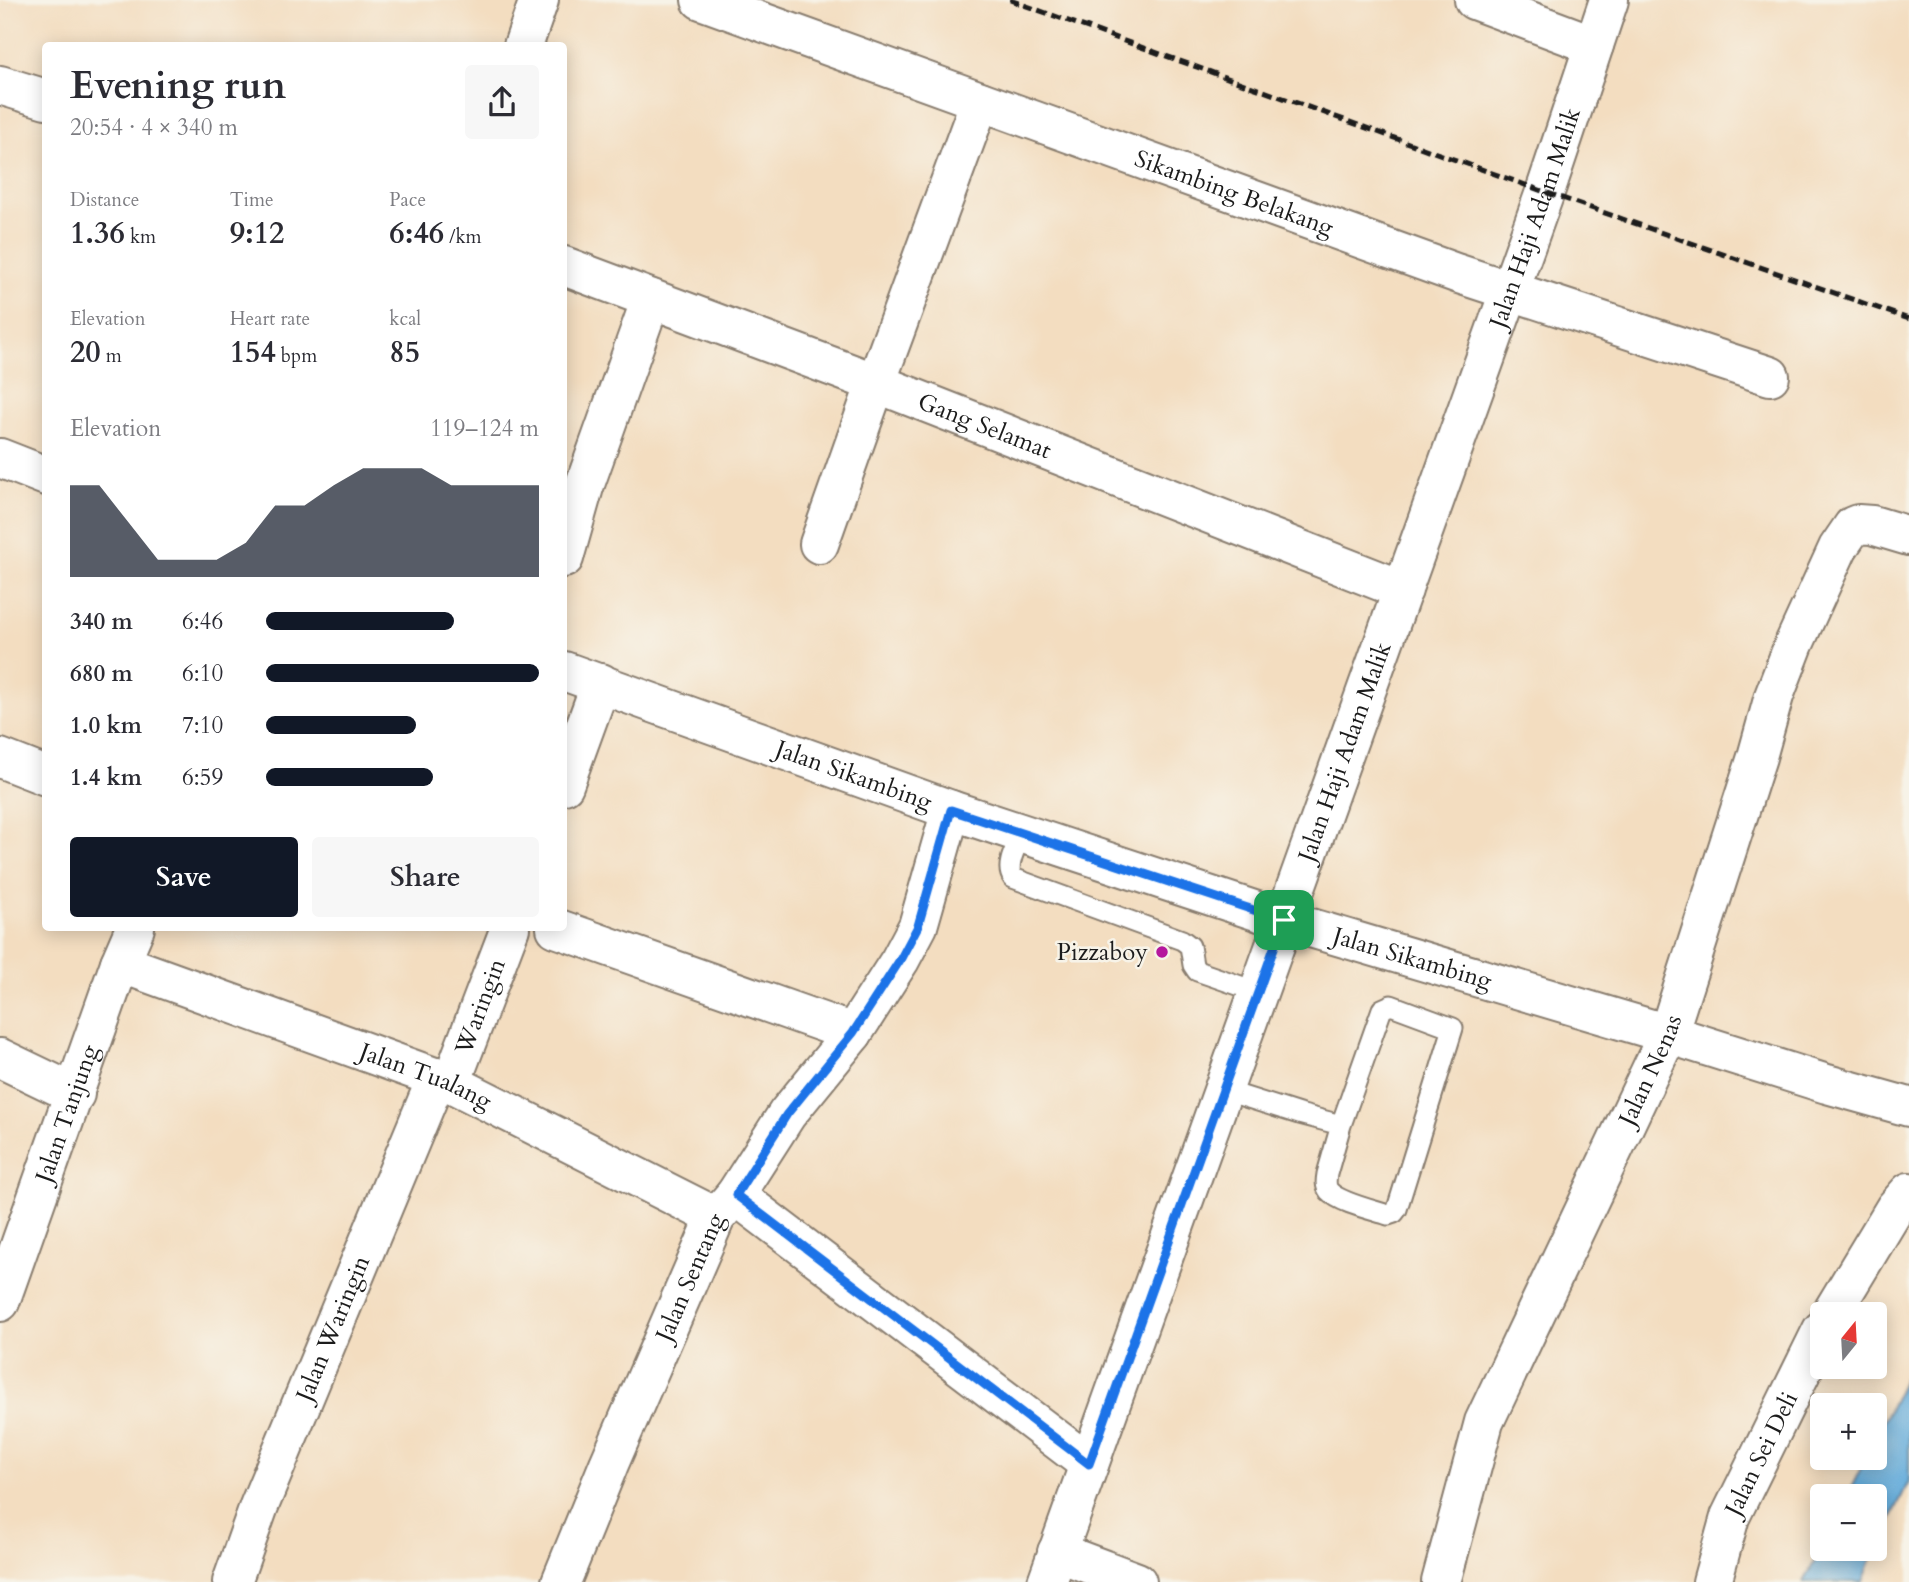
<!DOCTYPE html>
<html lang="en">
<head>
<meta charset="utf-8">
<style>
	body { margin:0; font-family:Cardo,serif; background:#f7f7f7; color:#2b2b33; height:100vh; display:flex; flex-direction:column; font-size:26px; white-space:nowrap }
	* { box-sizing:border-box; margin:0 }
	p { font-size:23px; color:#7c7c81 }
	.icon { flex:none; width:38px; height:38px; fill:none; stroke:currentColor; stroke-width:2; stroke-linecap:round; stroke-linejoin:round }
	.map { position:relative; flex:1; overflow:hidden }
	.details { position:absolute; left:42px; top:42px; width:525px; height:889px; display:flex; flex-direction:column; background:#fff; border-radius:7px; box-shadow:0 4px 18px #0003 }
	.details>* { flex:none }
	.needle { width:46px; rotate:18deg }
	.tools { position:absolute; left:1810px; top:1302px; display:grid; gap:14px }
	.tools a { display:grid; place-items:center; width:77px; height:77px; border-radius:7px; background:#fff; box-shadow:0 4px 18px #0003; font-size:35px }
	.pin { position:absolute; display:grid; place-items:center; width:60px; height:60px; color:#fff; margin:-30px; border-radius:14px; box-shadow:0 4px 10px #0006 }
	.round { display:grid; place-items:center; flex:none; width:74px; height:74px; border-radius:7px; background:#f7f7f7 }
	.headline { display:flex; align-items:center; justify-content:space-between; height:119px; padding:0 28px }
	h1 { font-size:38px; font-weight:600; line-height:52px }
	.stats { display:grid; grid-template-columns:repeat(3,1fr); gap:10px; height:119px; padding:7px 28px }
	.stats div { display:grid; align-content:center }
	.stats b { font-size:30px; font-weight:600 }
	.stats small { font-size:19px; font-weight:400 }
	.stats p { font-size:19px }
	.chart { height:196px; padding:14px 28px }
	.chart p { display:flex; justify-content:space-between }
	.chart svg { width:100%; height:126px; margin-top:7px; fill:#111827; opacity:.7 }
	.button { display:flex; gap:14px; margin-top:auto; padding:14px 28px }
	.button a { flex:1; height:80px; border-radius:7px; background:#111827; color:#fff; font-size:28px; font-weight:600; line-height:80px; text-align:center }
	.button a+a { background:#f7f7f7; color:#2b2b33 }
	ul { padding:0 28px; list-style:none; font-size:23px }
	li { display:grid; grid-template-columns:112px 84px 1fr; align-items:center; height:52px }
	li i { height:18px; border-radius:9px; background:#111827 }
	.map>svg:first-child { display:block }
	.water { fill:#63acdb; stroke:#40647c; stroke-width:2 }
	.lines { fill:none; stroke-linecap:round; stroke-linejoin:round }
	.service-casing { stroke:#887c6e; stroke-width:23 }
	.minor-casing { stroke:#887c6e; stroke-width:42 }
	.primary-casing { stroke:#887c6e; stroke-width:42 }
	.service { stroke:#fff; stroke-width:19 }
	.minor { stroke:#fff; stroke-width:38 }
	.primary { stroke:#fff; stroke-width:38 }
	.rail { stroke:#1c1c1c; stroke-width:5; stroke-dasharray:10 5; stroke-linecap:butt }
	.route-casing { stroke:#fff; stroke-width:14 }
	.route { stroke:#1a73e8; stroke-width:9 }
	.poi-dot { fill:#b5179e; stroke:#f7f3e8; stroke-width:2.5 }
	.labels { text-anchor:middle; dominant-baseline:central; stroke-width:5; stroke-linejoin:round; paint-order:stroke }
	.street-label { font-size:24px; fill:#1c1c1c; stroke:#f7f3e8 }
	.poi-label { font-size:24px; fill:#1c1c1c; stroke:#f7f3e8; text-anchor:end }
</style>
</head>
<body>
<div class="map">
<svg width="1909" height="1582" viewBox="0 0 1909 1582">
	<rect width="100%" height="100%" fill="#f7f3e8"/>
	<filter id="ink" filterUnits="userSpaceOnUse"><feTurbulence type="fractalNoise" baseFrequency=".0143" numOctaves="2"/><feDisplacementMap in="SourceGraphic" scale="14" xChannelSelector="R" yChannelSelector="G"/><feConvolveMatrix kernelMatrix="1 2 1 2 8 2 1 2 1" color-interpolation-filters="sRGB"/></filter>
	<filter id="wash" filterUnits="userSpaceOnUse"><feTurbulence type="fractalNoise" baseFrequency=".00686" numOctaves="4" result="noise"/><feDisplacementMap in="SourceGraphic" scale="28" xChannelSelector="R" yChannelSelector="G"/><feGaussianBlur stdDeviation="1.57" result="paint"/><feColorMatrix in="noise" values="0 0 0 0 0 0 0 0 0 0 0 0 0 0 0 0 0 1.4 0 .05"/><feComposite in="paint" operator="in"/></filter>
	<g filter="url(#wash)">
		<rect width="100%" height="100%" fill="#f3ddc0"/>
		<!-- water -->
		<path class="water" d="M1909,1369v112l-39,82 -7,19h-59l18,-35v2h52v-53h-27l19,-38h8v-18z"/>
	</g>
	<g filter="url(#ink)">
		<g class="lines">
			<!-- service casing -->
			<g class="service-casing">
				<path id="service" d="M1022,833c-5,13 -18,33 -9,45l169,62 8,6 3,19 4,6 61,21
					M1223,1090l76,24 42,11 41,-116 9,-4 62,23 -56,181 -3,4 -6,2c-15,-5 -48,-12 -59,-24 -4,-5 -3,-11 -2,-17l14,-49"/>
			</g>
			<!-- minor casing -->
			<g class="minor-casing">
				<g id="minor">
					<path id="s1" d="M701,0l755,273 314,103"/>
					<path d="M1474,0l120,45"/>
					<path d="M523,46l16,-46"/>
					<path d="M0,85l46,14"/>
					<path id="s2" d="M564,266l312,117 527,207"/>
					<path d="M0,458l46,18"/>
					<path d="M819,544l57,-161 104,-282"/>
					<path d="M564,558l20,-71 67,-188"/>
					<path id="s3" d="M564,671l387,139 333,110 384,114 159,50 82,23"/>
					<path d="M0,758l46,18"/>
					<path d="M564,785l37,-102"/>
					<path d="M556,928l297,105"/>
					<path id="s4" d="M120,963l331,120 265,134"/>
					<path d="M0,1058l75,36"/>
					<path id="s5" d="M451,1083l59,-155"/>
					<path d="M735,1195l354,269"/>
					<path id="s6" d="M0,1302l120,-339 15,-35"/>
					<path d="M1831,1314l64,-106 14,-16"/>
					<path d="M1057,1552l80,30"/>
					<path id="s7" d="M232,1582l27,-76 178,-429"/>
					<path id="s8" d="M561,1582l48,-118 107,-247 19,-22 52,-81 66,-81 47,-73 18,-34 33,-116"/>
					<path id="s9" d="M1441,1582l43,-160 184,-388 89,-277 17,-61 20,-52 44,-96 15,-22 5,-2 14,1 37,11"/>
					<path id="s10" d="M1712,1582l18,-65 92,-187"/>
				</g>
			</g>
			<!-- primary casing -->
			<g class="primary-casing">
				<g id="primary">
					<path id="s11" d="M1047,1582l498,-1390 64,-192"/>
				</g>
			</g>
			<!-- service -->
			<use href="#service" class="service"/>
			<!-- minor -->
			<use href="#minor" class="minor"/>
			<!-- primary -->
			<use href="#primary" class="primary"/>
			<!-- rail -->
			<path class="rail" d="M1010,0l535,192 364,127"/>
		</g>
	</g>
	<g class="lines" filter="url(#ink)">
		<!-- route casing -->
		<g class="route-casing">
			<path id="route" d="M951,810l333,110 -195,544 -353,-269 51,-81 66,-81 47,-73 18,-34z"/>
		</g>
		<!-- route -->
		<use href="#route" class="route"/>
	</g>
	<!-- markers -->
	<circle class="poi-dot" cx="1162" cy="952" r="7"/>
	<g class="labels">
		<!-- street labels -->
		<g class="street-label">
			<text stroke="none"><textPath href="#s1" startOffset="567">Sikambing Belakang</textPath></text>
			<text stroke="none"><textPath href="#s11" startOffset="1449">Jalan Haji Adam Malik</textPath></text>
			<text stroke="none"><textPath href="#s2" startOffset="450">Gang Selamat</textPath></text>
			<text stroke="none"><textPath href="#s11" startOffset="882">Jalan Haji Adam Malik</textPath></text>
			<text stroke="none"><textPath href="#s3" startOffset="308">Jalan Sikambing</textPath></text>
			<text stroke="none"><textPath href="#s3" startOffset="896">Jalan Sikambing</textPath></text>
			<text stroke="none"><textPath href="#s5" startOffset="82">Waringin</textPath></text>
			<text stroke="none"><textPath href="#s9" startOffset="555">Jalan Nenas</textPath></text>
			<text stroke="none"><textPath href="#s4" startOffset="326">Jalan Tualang</textPath></text>
			<text stroke="none"><textPath href="#s6" startOffset="200">Jalan Tanjung</textPath></text>
			<text stroke="none"><textPath href="#s8" startOffset="331">Jalan Sentang</textPath></text>
			<text stroke="none"><textPath href="#s7" startOffset="273">Jalan Waringin</textPath></text>
			<text stroke="none"><textPath href="#s10" startOffset="138">Jalan Sei Deli</textPath></text>
		</g>
		<!-- poi labels -->
		<g class="poi-label">
			<text x="1148" y="952">Pizzaboy</text>
		</g>
	</g>
</svg>
<div class="tools">
<a><svg class="needle" viewBox="-14 -14 28 28"><path d="M0-13l5 13h-10z" fill="#e53935"/><path d="M0 13l5-13h-10z" fill="#7c7c81"/></svg></a>
<a>+</a>
<a>−</a>
</div>
<div class="pin" style="left:1284px;top:920px;background:#1e9e55"><svg class="icon" aria-label="arrive" viewBox="0 0 24 24"><path d="M6 21V4h12l-3 4 3 4H6"/></svg></div>
<section class="details">
<div class="headline"><div><h1>Evening run</h1><p>20:54 · 4 × 340 m</p></div><a class="round"><svg class="icon" aria-label="share" viewBox="0 0 24 24"><path d="M12 15V3M7 8l5-5 5 5M5 13v7h14v-7"/></svg></a></div>
<div class="stats">
<div><p>Distance</p><b>1.36<small> km</small></b></div>
<div><p>Time</p><b>9:12</b></div>
<div><p>Pace</p><b>6:46<small> /km</small></b></div>
</div>
<div class="stats">
<div><p>Elevation</p><b>20<small> m</small></b></div>
<div><p>Heart rate</p><b>154<small> bpm</small></b></div>
<div><p>kcal</p><b>85</b></div>
</div>
<div class="chart"><p><span>Elevation</span>119–124 m</p>
<svg viewBox="0 0 160 44" preserveAspectRatio="none"><path d="M0 44V12L10 12L20 25L30 38L40 38L50 38L60 32L70 19L80 19L90 12L100 6L110 6L120 6L130 12L140 12L150 12L160 12V44z"/></svg>
</div>
<ul>
<li><b>340 m</b>6:46<i style="width:69%"></i></li>
<li><b>680 m</b>6:10<i style="width:100%"></i></li>
<li><b>1.0 km</b>7:10<i style="width:55%"></i></li>
<li><b>1.4 km</b>6:59<i style="width:61%"></i></li>
</ul>
<div class="button"><a>Save</a><a>Share</a></div>
</section>
</div>
</body>
</html>
